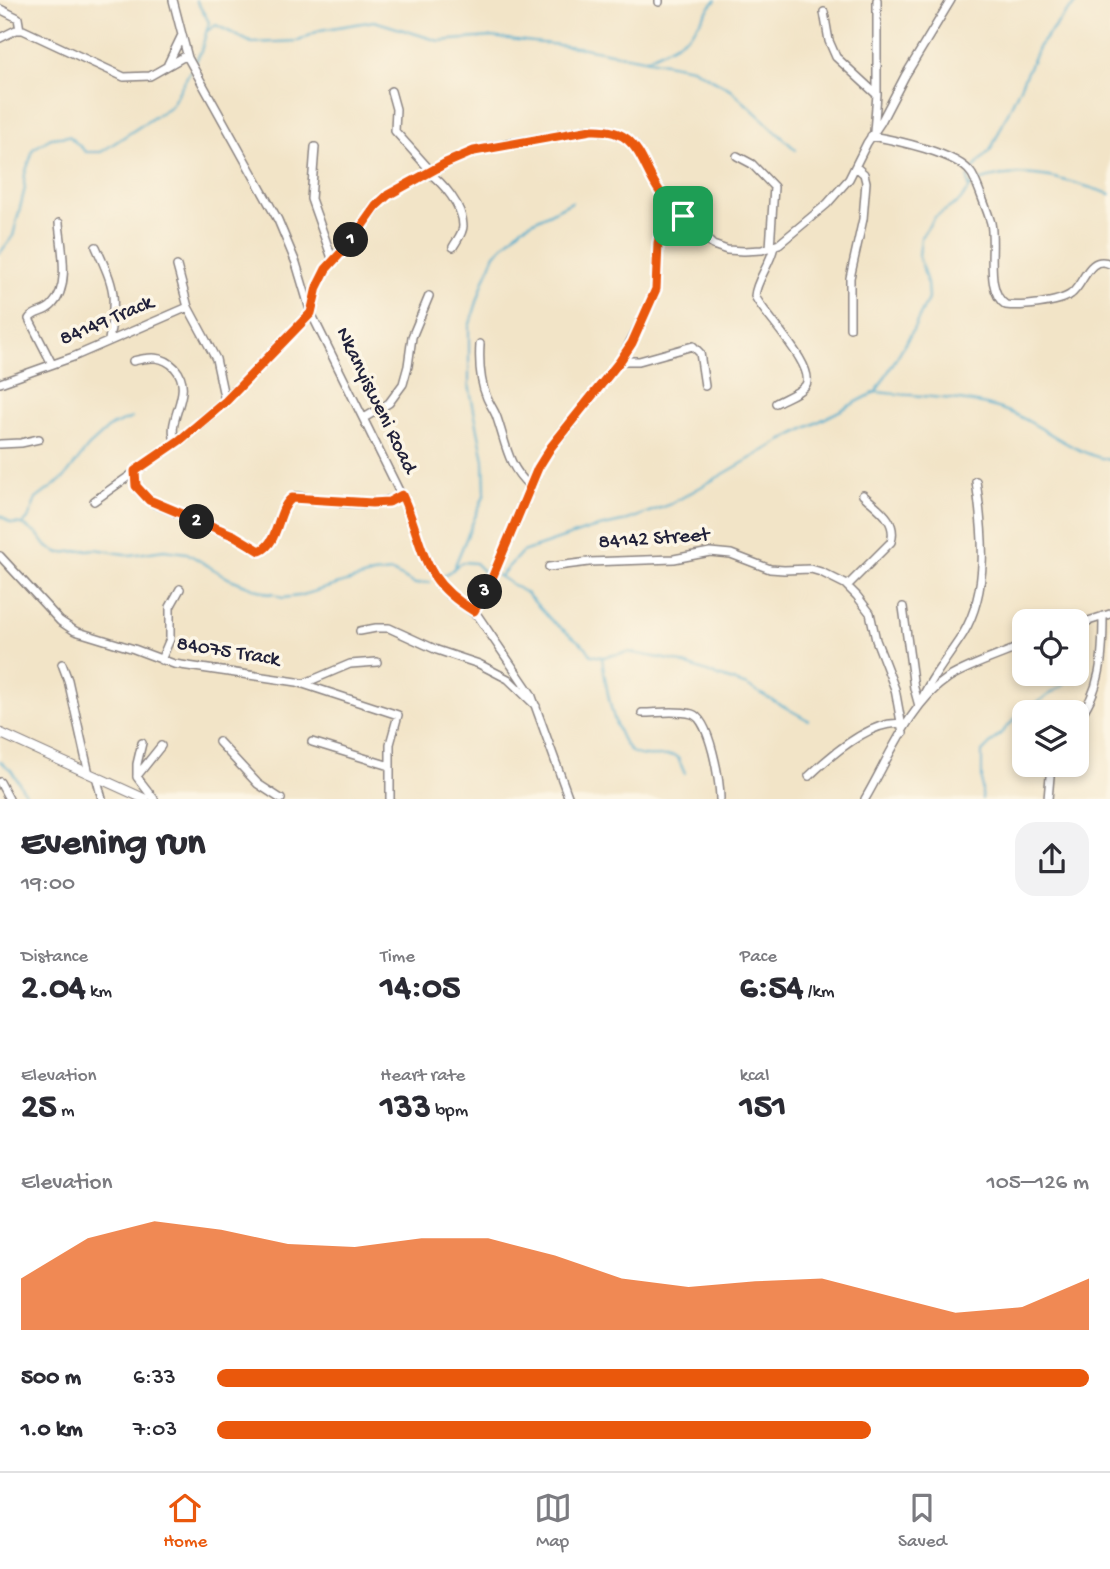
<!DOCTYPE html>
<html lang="en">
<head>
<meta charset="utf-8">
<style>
	body { margin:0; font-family:"Gochi Hand",sans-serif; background:#f2f2f3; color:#2b2b33; height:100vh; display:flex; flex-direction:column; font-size:26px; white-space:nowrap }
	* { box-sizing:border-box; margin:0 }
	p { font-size:23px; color:#7c7c81 }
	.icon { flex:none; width:38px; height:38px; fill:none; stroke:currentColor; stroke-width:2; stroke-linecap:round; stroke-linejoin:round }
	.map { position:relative; height:799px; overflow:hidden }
	.drawer { display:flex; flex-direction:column; background:#fff; flex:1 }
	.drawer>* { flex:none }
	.buttons { position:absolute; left:1012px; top:609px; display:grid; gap:14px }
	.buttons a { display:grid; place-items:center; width:77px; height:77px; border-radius:14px; background:#fff; box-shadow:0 4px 10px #0003; font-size:35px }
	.pin { position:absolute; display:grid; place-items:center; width:60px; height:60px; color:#fff; margin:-30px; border-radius:14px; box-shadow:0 4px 10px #0006 }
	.km { position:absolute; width:35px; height:35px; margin:-18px; border-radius:50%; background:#222; color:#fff; font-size:19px; line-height:35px; text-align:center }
	.round { display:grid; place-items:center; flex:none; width:74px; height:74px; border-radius:21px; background:#f2f2f3 }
	.head { display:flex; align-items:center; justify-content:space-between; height:119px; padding:0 21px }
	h1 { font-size:38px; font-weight:700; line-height:52px }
	.metrics { display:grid; grid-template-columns:repeat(3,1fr); gap:10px; height:119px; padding:7px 21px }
	.metrics div { display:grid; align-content:center }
	.metrics b { font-size:35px; font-weight:700 }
	.metrics small { font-size:19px; font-weight:400 }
	.metrics p { font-size:19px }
	.chart { height:196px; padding:14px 21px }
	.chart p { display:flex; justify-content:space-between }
	.chart svg { width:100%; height:126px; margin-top:7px; fill:#ea580c; opacity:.7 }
	ul { padding:0 21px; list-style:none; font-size:23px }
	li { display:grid; grid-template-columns:112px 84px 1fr; align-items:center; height:52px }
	li i { height:18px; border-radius:9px; background:#ea580c }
	.menu { display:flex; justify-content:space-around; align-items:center; height:98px; border-top:2px solid #e1e1e2; background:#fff; font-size:19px; color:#7c7c81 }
	.menu a { display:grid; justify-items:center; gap:4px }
	.menu .selected { color:#ea580c }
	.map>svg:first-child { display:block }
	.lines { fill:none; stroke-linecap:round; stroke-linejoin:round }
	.stream { stroke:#4eaacc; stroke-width:2 }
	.minor-casing { stroke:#8a8381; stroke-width:10 }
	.major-casing { stroke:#8a8381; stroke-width:11 }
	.minor { stroke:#fff; stroke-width:7 }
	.major { stroke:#fff; stroke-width:9 }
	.route-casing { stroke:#fff; stroke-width:14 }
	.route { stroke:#ea580c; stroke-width:9 }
	.labels { text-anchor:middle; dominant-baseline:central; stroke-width:7; stroke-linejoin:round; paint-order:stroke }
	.street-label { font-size:21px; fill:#22223b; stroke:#fcf5e5 }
</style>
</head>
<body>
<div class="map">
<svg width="1110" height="799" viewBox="0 0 1110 799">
	<rect width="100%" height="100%" fill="#fcf5e5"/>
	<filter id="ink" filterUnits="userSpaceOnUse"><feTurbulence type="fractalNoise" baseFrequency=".0143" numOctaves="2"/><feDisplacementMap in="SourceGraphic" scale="14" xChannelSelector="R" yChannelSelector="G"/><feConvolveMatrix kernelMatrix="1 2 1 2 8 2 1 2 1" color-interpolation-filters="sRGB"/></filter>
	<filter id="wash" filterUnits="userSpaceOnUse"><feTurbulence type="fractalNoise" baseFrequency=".00686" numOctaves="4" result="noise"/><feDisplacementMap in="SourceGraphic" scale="28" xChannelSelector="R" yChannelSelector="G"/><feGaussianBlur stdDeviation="1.57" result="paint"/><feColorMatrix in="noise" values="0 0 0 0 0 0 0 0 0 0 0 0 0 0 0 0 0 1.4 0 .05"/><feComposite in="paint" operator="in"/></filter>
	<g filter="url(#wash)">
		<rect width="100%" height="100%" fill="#f2e4c7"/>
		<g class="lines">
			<!-- stream -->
			<path class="stream" d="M207,31l9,-6 36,18 47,-2 21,-11 54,-9 65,20 52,-4 93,11 108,20 38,21 66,61
				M646,59c16,-8 38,-17 49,-31 8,-10 12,-19 21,-28
				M196,61l5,-10 8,-29 -13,-22
				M973,169l18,-20 48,-103 27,-33 13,-13
				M968,177l1,12
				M979,181c43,-16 89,-1 131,13
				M0,253l13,-17 12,-48c-4,-13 6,-26 8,-39l18,-11 18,-2 17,16h15l70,-46 19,-35
				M876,392c39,4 85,5 122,16 40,12 71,45 112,52
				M0,515l11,8 11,1 16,11 9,12 13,6 36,-4 34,6 34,-5 23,3 41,25 41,16 4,-1 9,5 17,-2 74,-22 19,-2 23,12 15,-2
				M23,524l5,-5 8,-20 28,-21 24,-31 23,-21 21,-8
				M453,570l32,-77 -1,-33 -15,-75v-58l15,-47 11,-26 27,-27 50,-25
				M497,575l29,18 26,28 34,26 5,8 11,2c3,23 11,80 30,95 10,7 31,3 43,4l3,2 7,16
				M500,576l22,-24 68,-23 32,-7 49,-18 110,-63 95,-49 36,-60 16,-33 -1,-16 -8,-27 2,-19 14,-20 25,-16 12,-16
				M440,579l22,-17 13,1 8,8 7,2
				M603,657l25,-5 48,9 71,25 61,34
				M0,761l11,9 18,29
				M982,799v-47l39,-39 43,-28 2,-11"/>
		</g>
	</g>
	<g filter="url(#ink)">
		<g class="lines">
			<!-- minor casing -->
			<g class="minor-casing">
				<path id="minor" d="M173,0l15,58 90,162 18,43 15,50 97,196 22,62 19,24 29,21 53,78 38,105
					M659,0v2
					M0,9l18,9 2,12
					M824,12l5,29 7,16 40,37
					M0,38l16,-8h7l101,47 26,-1 37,-21
					M168,64l13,-27
					M391,91l5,18 -1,22 36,40
					M874,132l3,-38v-94
					M871,136c24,4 86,17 100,37 4,4 18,43 20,50 5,23 -7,68 15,82 14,2 53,-2 65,-11 13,-9 17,-40 39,-30
					M315,147l-4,52 22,62
					M737,156l15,8 22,23 -4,61
					M428,172c15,11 35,34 35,54 0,7 -6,14 -10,21
					M663,220l20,-4
					M774,246c-3,18 -18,34 -19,50 8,18 64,73 50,90 -6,7 -20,12 -29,17
					M96,247c19,42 21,47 13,93
					M188,307l28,52 9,42
					M850,328v-50l13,-59 3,-37 -2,-8 -8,-7
					M480,344c-1,17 0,38 7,54 3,7 8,13 10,20 9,26 11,49 33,68
					M133,361c16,-4 30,-6 42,7 21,24 -11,52 1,74
					M620,361h19l54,-15 7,7 5,33
					M52,364l-23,-45c5,-8 16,-6 23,-14 19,-19 9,-58 7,-82
					M0,383l73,-26 115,-50 -11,-41
					M364,418l25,-15 14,-19 5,-18 4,-29 17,-41
					M0,444l21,-1 18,-4
					M135,471l1,15 3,5 16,13 80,32 25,15c22,-10 14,-46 36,-55 33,5 75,15 106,-1
					M94,501l86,-61 45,-39 86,-88 6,-26 9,-18 56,-69 14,-10 70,-36 23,-7 98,-17 22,1 16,6 10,8 26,49 52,51 14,5 17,1 18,-1 17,-6 48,-40 22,-25 18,-36 14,-21 24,-46 46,-76
					M0,556l60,65 15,10 59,18 40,15 123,18 101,33 -8,29v55
					M549,567l40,-5 85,-3 36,-7 21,2 39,15 14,1 27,-1 10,3 24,12 12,12 13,17 6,27 19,49 8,44
					M847,586l44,-44c7,-22 -14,-34 -28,-47
					M903,607l11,81 5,18
					M474,611l16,-28 48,-115 14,-21 68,-86 30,-57 6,-15 2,-46 6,-29 -3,-19
					M1076,625l34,-11
					M360,631l16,-3h13l48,22 42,14 29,15 28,27
					M161,660l9,-21v-32l10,-18
					M62,664l6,16 21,94
					M305,683l45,-19 27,-2
					M921,702c5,-18 31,-50 42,-68 27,-45 20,-103 13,-153
					M642,713c16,0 35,-3 50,1 18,5 28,68 28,85
					M1076,722c26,-32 27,-67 27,-106
					M219,742l39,42 23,15
					M312,742l78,24
					M142,743l-5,21v13l17,22
					M96,776l6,23
					M137,776l24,-30
					M809,776c20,-19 63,-57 93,-52
					M0,782l9,17
					M865,799c23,-39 45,-96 83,-121 23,-14 51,-22 76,-33
					M1048,799l3,-34"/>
			</g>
			<!-- major casing -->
			<g class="major-casing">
				<path id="major" d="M0,733l145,66"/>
			</g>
			<!-- minor -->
			<use href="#minor" class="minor"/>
			<!-- major -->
			<use href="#major" class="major"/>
		</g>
	</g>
	<g class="lines" filter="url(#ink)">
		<!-- route casing -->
		<g class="route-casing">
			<path id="route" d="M591,130c49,-2 47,30 69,62 6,9 16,16 23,24l-20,4 -5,23 -2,46 -24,54 -12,18 -69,86 -13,21 -48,115 -16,28c-56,-33 -48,-63 -72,-116l-13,7 -17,1 -80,-5c-16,12 -12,44 -32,53l-25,-15 -86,-36 -13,-14 -1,-15 45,-31 46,-39 85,-88 6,-26 9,-18 23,-25 27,-38 12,-11 58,-32 28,-12z"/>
		</g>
		<!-- route -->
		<use href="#route" class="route"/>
	</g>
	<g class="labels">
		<!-- street labels -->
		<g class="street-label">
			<text transform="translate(107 322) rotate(-23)">84149 Track</text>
			<text transform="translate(375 401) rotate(64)">Nkanyisweni Road</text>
			<text transform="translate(654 540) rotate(-4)">84142 Street</text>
			<text transform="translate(228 653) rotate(9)">84075 Track</text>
		</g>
	</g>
</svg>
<div class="buttons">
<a><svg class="icon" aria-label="locate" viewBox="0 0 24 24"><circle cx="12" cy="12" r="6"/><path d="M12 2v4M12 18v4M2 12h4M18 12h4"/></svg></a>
<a><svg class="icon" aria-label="layers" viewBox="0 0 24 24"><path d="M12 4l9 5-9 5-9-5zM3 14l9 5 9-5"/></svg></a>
</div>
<div class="pin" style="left:683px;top:216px;background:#1e9e55"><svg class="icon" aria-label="arrive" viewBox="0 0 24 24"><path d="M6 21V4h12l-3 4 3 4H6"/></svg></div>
<b class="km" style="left:351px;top:240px">1</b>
<b class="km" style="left:197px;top:522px">2</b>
<b class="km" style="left:485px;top:592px">3</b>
</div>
<section class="drawer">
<div class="head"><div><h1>Evening run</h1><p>19:00</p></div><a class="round"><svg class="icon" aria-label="share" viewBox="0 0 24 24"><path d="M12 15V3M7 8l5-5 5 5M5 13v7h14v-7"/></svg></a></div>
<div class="metrics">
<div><p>Distance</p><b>2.04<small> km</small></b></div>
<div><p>Time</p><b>14:05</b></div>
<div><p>Pace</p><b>6:54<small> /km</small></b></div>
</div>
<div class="metrics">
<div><p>Elevation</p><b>25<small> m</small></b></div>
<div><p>Heart rate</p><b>133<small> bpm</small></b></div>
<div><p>kcal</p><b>151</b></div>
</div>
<div class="chart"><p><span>Elevation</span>105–126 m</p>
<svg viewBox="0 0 160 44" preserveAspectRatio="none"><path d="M0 44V26L10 12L20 6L30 9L40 14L50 15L60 12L70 12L80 18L90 26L100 29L110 27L120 26L130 32L140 38L150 36L160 26V44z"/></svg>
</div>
<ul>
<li><b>500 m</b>6:33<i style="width:100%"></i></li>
<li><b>1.0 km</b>7:03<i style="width:75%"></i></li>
</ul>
</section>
<nav class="menu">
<a class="selected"><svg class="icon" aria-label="home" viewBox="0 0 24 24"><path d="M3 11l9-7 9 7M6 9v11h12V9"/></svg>Home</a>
<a><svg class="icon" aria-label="map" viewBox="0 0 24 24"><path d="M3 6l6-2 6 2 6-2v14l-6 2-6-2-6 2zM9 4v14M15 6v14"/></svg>Map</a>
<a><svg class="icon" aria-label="saved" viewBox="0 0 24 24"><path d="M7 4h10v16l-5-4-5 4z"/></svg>Saved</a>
</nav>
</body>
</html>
